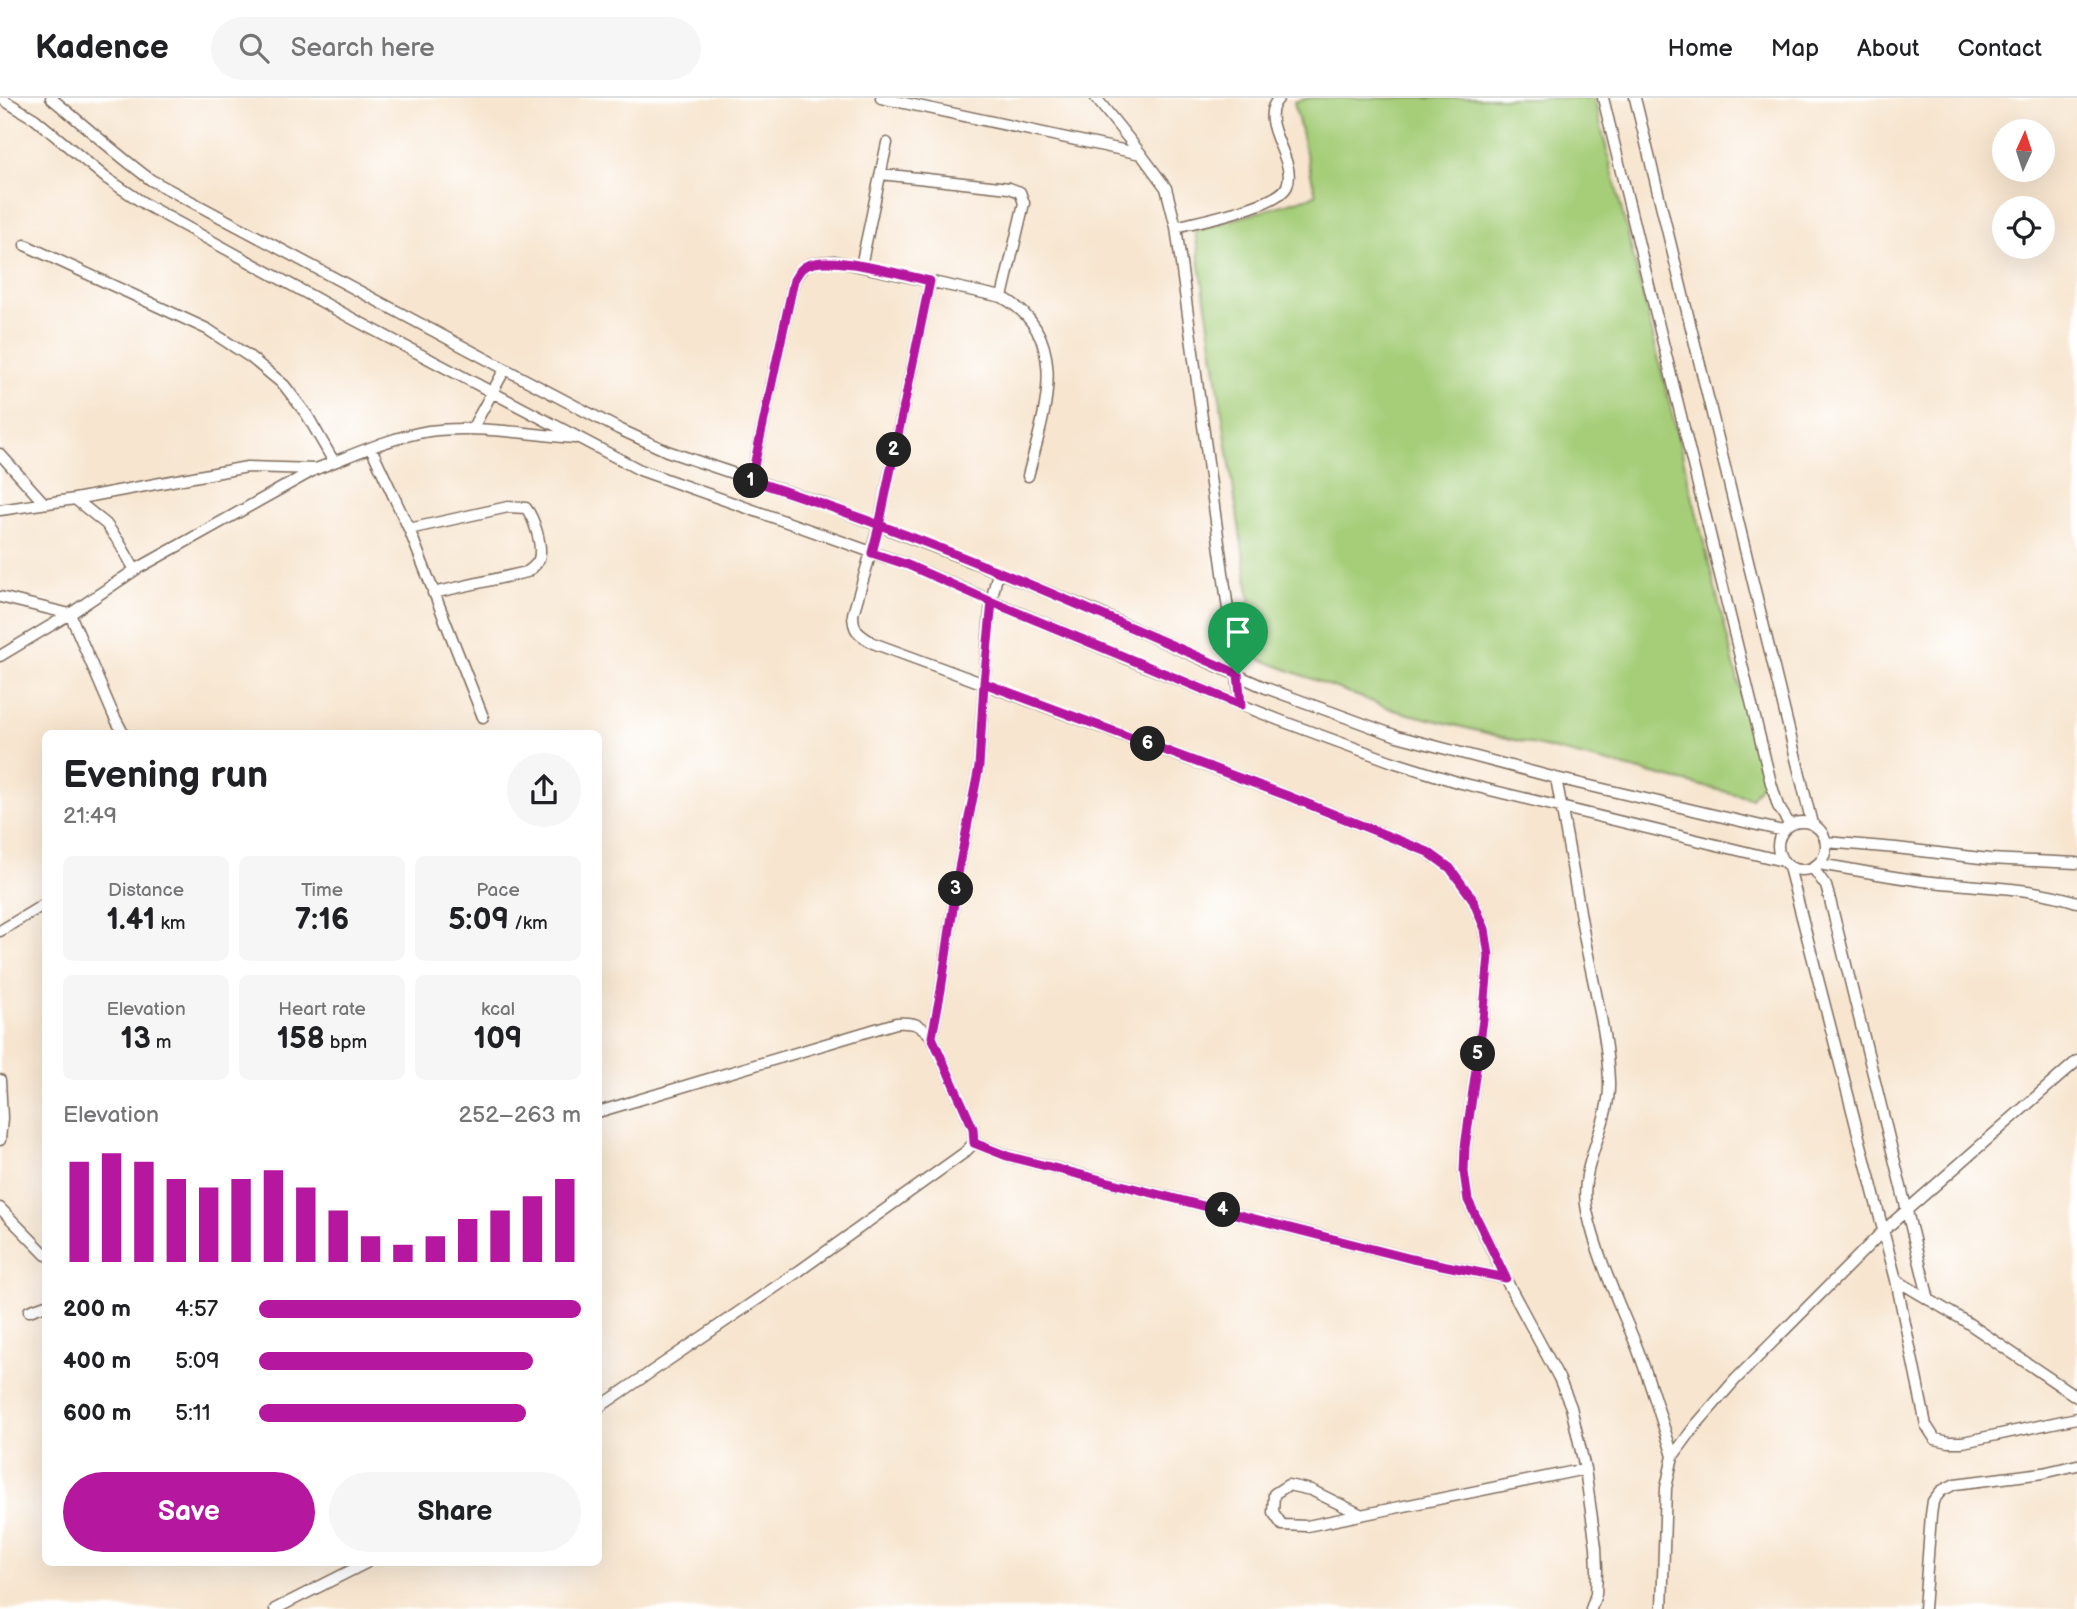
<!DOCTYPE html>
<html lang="en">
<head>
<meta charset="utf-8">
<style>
	body { margin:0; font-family:"Balsamiq Sans",sans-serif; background:#f6f6f6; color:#202124; height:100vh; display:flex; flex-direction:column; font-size:26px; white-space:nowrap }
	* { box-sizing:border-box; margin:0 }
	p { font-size:23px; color:#757577 }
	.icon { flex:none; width:38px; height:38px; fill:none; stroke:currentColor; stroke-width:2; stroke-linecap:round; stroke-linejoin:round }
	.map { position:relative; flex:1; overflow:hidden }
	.panel { position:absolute; left:42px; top:632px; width:560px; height:836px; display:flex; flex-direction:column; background:#fff; border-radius:10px; box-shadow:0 7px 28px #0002 }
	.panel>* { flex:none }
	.needle { width:46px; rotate:3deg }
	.buttons { position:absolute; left:1992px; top:21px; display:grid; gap:14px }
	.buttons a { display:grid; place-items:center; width:63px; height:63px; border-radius:50%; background:#fff; box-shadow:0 7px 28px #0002; font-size:35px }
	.pin { position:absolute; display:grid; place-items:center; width:60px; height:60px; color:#fff; margin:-72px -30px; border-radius:50% 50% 50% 0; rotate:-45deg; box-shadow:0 0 7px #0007 }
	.pin .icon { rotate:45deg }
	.km { position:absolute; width:35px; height:35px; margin:-18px; border-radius:50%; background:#222; color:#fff; font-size:19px; line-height:35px; text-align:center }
	.round { display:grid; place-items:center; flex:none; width:74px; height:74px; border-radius:37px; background:#f6f6f6 }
	.overview { display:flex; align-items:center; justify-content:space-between; height:119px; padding:0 21px }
	h1 { font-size:38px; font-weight:700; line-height:52px }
	.figures { display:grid; grid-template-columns:repeat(3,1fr); gap:10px; height:119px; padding:7px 21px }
	.figures div { display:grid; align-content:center; border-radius:10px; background:#f6f6f6; text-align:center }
	.figures b { font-size:30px; font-weight:700 }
	.figures small { font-size:19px; font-weight:400 }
	.figures p { font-size:19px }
	.chart { height:196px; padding:14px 21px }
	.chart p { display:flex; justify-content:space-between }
	.chart svg { width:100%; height:126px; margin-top:7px; stroke:#b5179e; stroke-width:6 }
	.cta { display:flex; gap:14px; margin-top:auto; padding:14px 21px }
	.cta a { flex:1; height:80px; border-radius:42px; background:#b5179e; color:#fff; font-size:28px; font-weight:700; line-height:80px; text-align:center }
	.cta a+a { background:#f6f6f6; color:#202124 }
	ul { padding:0 21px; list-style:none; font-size:23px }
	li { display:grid; grid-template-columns:112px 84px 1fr; align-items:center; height:52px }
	li i { height:18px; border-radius:9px; background:#b5179e }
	header { display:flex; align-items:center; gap:42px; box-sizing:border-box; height:98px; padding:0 35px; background:#fff; border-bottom:2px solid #e0e0e0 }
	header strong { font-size:33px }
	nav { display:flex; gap:38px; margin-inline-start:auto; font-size:24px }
	.search { width:490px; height:63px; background:#f6f6f6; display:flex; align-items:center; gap:18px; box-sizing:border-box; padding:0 24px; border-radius:38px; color:#757577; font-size:26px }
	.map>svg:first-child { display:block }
	.green { fill:#a6ce79; stroke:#707c4c; stroke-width:2 }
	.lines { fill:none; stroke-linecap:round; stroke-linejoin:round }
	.lane-casing { stroke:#7d6b5c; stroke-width:13 }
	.lane { stroke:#fff; stroke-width:10 }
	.route-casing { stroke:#fff; stroke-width:14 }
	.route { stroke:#b5179e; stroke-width:9 }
</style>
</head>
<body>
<header>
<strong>Kadence</strong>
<div class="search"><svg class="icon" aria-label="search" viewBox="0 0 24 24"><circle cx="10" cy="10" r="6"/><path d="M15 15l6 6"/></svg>Search here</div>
<nav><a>Home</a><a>Map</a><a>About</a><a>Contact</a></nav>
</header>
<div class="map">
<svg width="2077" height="1511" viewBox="0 0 2077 1511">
	<rect width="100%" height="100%" fill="#fff"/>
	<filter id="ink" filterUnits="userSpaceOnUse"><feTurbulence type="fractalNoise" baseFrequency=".0143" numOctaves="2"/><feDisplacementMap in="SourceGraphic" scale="14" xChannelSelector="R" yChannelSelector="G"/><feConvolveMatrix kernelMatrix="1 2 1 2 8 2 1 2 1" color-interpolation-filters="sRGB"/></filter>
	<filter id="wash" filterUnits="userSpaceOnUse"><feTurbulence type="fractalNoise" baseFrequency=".00686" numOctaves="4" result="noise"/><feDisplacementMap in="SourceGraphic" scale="28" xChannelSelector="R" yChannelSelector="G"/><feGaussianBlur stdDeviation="1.57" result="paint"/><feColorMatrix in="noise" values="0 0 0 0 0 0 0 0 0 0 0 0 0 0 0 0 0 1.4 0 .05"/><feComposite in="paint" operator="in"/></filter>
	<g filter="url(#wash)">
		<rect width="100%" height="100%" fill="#f7e5cf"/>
		<!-- green -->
		<path class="green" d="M1309,0h285l169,684 -12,16 -354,-87 -138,-52 -64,-428 121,-36 -22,-93z"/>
	</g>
	<g filter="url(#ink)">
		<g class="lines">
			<!-- lane casing -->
			<g class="lane-casing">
				<path id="lane" d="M0,0l35,21 71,59 42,28 207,114 285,150 268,95 222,95 149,60 114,42 64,20 326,79
					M51,0c33,27 65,56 100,82l354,189 114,60 48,22 154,52 177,69 90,36 178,80 131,48 159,42 227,53
					M881,0l260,56
					M1096,0l45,56 25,34 10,39 65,478
					M1603,0l168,685 7,23 12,19
					M1635,0l177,726
					M881,76l128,14 11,4 4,11 -22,94
					M1176,129c22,-6 103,-21 111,-41 11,-27 -32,-64 -8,-88
					M25,147l182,84 43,28 34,28 23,30 27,47
					M861,168l26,-123
					M930,183l-51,244 -26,89c0,18 6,20 20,29l415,153 140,56 22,16 22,30 13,31 4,27 -6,64 -18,127 -1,25 4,28 37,78 54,100 12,29 14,62 11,78 1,23 -1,24 -5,15
					M472,331l33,-60
					M371,350l38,81 74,188
					M0,356l44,49
					M751,382l43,-200c11,-19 20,-18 41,-19l167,36c71,39 42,117 26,179
					M75,401l31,25 13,18 16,28
					M0,412l75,-11 172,-32 68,2
					M409,431l99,-22 18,1c8,10 17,38 13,51 -2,6 -7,9 -12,13l-94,21
					M0,499l70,17 43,100 10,19
					M0,558l70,-42 65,-44 181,-101c37,-14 75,-32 113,-38 48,-6 98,3 146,7
					M1556,680c10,53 19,105 28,157 9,49 23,97 25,146 2,45 -32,85 -22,130 10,46 31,90 49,134 14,36 25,74 37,111
					M1778 748a24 24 0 1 1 48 0a24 24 0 1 1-48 0Z
					M1826,744l70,6 93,11 88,4
					M1819,766c38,6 75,14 113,18 48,5 99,5 145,20
					M1789,769l107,413 30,145 9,14 14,3h14l114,-24
					M1813,770l13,18 4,14 99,400
					M0,833l43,-26
					M932,939l9,-47 18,-122 20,-101 5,-84 7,-81 7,-30
					M0,982l2,38 -2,22
					M598,1014l298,-89c17,-1 25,1 36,14l41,91 1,15 -10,10 -165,118 -201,137
					M974,1045l34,13 404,103 93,19
					M0,1110l46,47
					M1896,1182l69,41 112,76
					M29,1213l17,-6
					M1360,1416l-49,-24 -23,-5 -14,9 -1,18 9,13 25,1 278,-57
					M275,1511l91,-46
					M1662,1511l4,-121 7,-32 22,-30 40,-46 148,-149 194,-170
					M1924,1511l7,-94 2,-14 8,-10 14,-7 88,-11 34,-8"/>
			</g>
			<!-- lane -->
			<use href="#lane" class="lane"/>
		</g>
	</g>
	<g class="lines" filter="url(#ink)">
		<!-- route casing -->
		<g class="route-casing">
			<path id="route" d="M1238,576c-160,-70 -320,-140 -487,-194l43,-200c3,-4 5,-10 10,-13 22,-15 99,8 126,14l-51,245 -7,27 36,12 84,37 -8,81 -5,84 -20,101 -18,122 -9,47 41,91 1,15 33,13 405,103 94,19 -38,-78 -4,-28 1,-25 18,-127 6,-64 -4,-27 -13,-31 -22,-30 -22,-16 -140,-56 -304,-113 8,-81 249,103 -3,-31"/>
		</g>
		<!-- route -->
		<use href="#route" class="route"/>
	</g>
</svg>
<div class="buttons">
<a><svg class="needle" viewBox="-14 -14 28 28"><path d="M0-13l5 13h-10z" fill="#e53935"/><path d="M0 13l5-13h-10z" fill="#757577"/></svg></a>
<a><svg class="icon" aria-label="locate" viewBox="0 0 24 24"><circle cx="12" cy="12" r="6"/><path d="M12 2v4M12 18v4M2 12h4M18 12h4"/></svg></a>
</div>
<div class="pin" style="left:1238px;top:576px;background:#1e9e55"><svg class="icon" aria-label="arrive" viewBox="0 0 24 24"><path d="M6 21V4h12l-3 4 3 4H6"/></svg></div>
<b class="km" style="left:751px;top:383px">1</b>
<b class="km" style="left:894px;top:352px">2</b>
<b class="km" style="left:956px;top:791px">3</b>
<b class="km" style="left:1223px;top:1112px">4</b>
<b class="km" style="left:1478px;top:956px">5</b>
<b class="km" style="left:1148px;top:646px">6</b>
<section class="panel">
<div class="overview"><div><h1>Evening run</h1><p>21:49</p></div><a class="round"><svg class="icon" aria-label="share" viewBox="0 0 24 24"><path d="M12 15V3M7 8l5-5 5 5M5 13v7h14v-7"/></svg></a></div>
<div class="figures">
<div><p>Distance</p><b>1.41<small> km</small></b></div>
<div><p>Time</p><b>7:16</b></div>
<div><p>Pace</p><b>5:09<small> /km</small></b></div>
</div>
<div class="figures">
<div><p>Elevation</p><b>13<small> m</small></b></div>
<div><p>Heart rate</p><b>158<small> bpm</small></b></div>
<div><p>kcal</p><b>109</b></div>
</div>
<div class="chart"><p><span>Elevation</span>252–263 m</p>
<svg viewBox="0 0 160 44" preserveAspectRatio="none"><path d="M5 44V9M15 44V6M25 44V9M35 44V15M45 44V18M55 44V15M65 44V12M75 44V18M85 44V26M95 44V35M105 44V38M115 44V35M125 44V29M135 44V26M145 44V21M155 44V15"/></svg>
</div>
<ul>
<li><b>200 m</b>4:57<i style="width:100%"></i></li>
<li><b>400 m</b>5:09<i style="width:85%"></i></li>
<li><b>600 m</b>5:11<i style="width:83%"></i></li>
</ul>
<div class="cta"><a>Save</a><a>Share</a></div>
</section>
</div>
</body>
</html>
